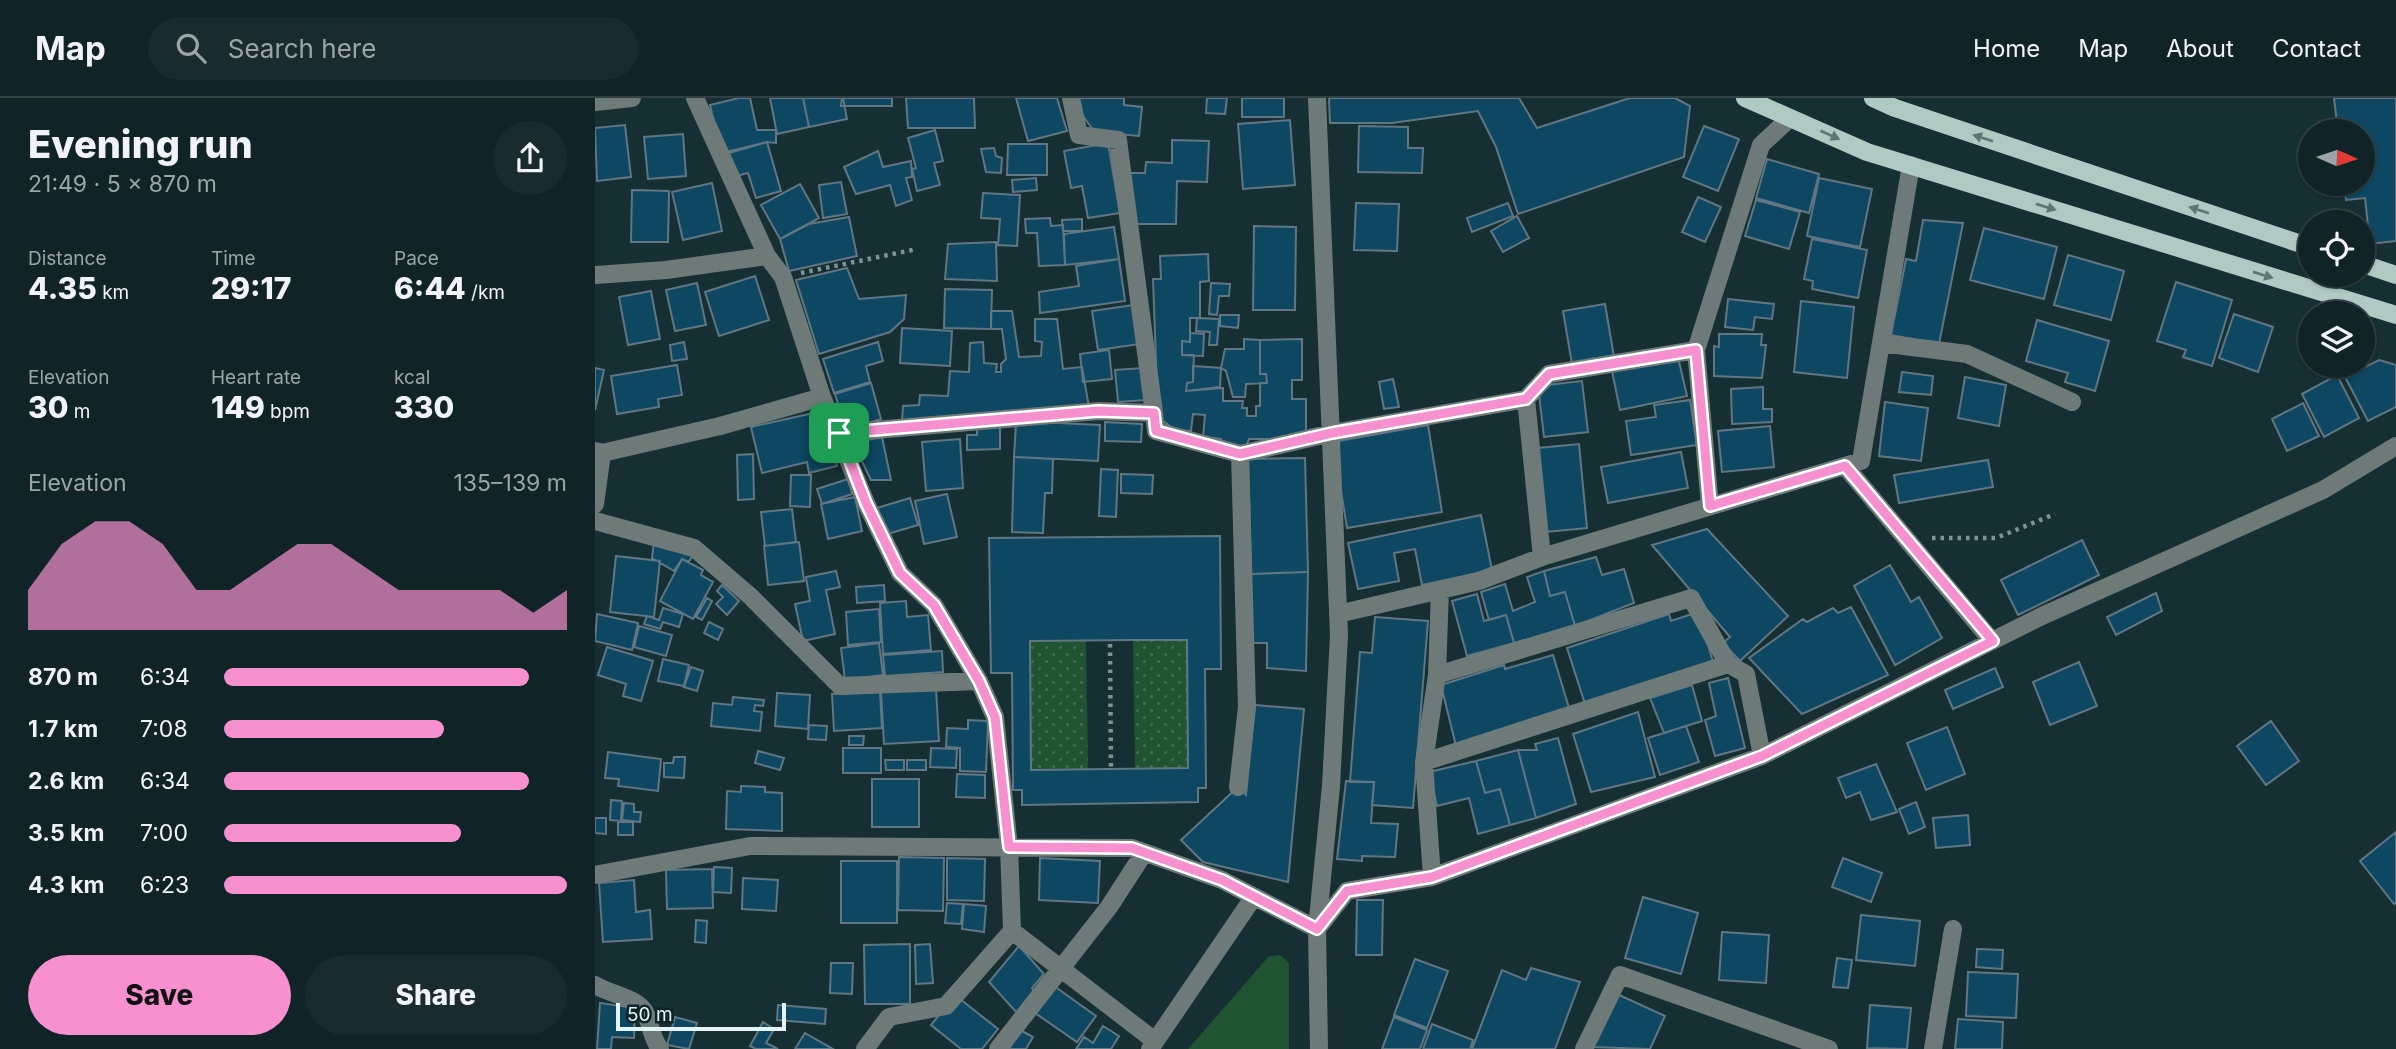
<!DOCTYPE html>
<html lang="en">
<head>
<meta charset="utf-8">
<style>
	body { margin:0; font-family:Inter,sans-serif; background:#192b2e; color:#f1f3f6; height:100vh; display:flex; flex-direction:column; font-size:26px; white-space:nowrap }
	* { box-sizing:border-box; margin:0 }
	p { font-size:23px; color:#9ca4a7 }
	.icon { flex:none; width:38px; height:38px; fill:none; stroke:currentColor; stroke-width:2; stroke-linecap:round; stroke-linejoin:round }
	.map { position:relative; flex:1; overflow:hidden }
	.side { display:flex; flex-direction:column; background:#102326; width:595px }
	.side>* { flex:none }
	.needle { width:46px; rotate:93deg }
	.controls { position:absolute; left:1703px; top:21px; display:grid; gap:14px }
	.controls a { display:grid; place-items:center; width:77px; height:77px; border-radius:50%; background:#102326; box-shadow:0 2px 5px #0004,0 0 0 2px #304043; font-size:35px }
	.scale { position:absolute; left:21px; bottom:18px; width:170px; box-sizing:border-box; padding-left:7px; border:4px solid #e5f4f6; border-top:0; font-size:19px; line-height:24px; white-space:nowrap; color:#e5f4f6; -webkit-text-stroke:5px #0b2528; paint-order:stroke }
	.pin { position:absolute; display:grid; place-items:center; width:60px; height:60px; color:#fff; margin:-30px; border-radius:14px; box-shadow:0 4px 10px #0006 }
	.round { display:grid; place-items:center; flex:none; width:74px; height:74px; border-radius:37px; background:#192b2e }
	.overview { display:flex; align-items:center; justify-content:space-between; height:119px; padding:0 28px }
	h1 { font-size:38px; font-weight:800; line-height:52px }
	.stats { display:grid; grid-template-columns:repeat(3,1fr); gap:10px; height:119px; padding:7px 28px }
	.stats div { display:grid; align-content:center }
	.stats b { font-size:30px; font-weight:800 }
	.stats small { font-size:19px; font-weight:400 }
	.stats p { font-size:19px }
	.chart { height:196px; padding:14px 28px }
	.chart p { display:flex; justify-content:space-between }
	.chart svg { width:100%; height:126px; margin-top:7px; fill:#f690cf; opacity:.7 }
	.primary-button { display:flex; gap:14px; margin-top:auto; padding:14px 28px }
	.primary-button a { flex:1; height:80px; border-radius:42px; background:#f690cf; color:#111; font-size:28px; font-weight:800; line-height:80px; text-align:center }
	.primary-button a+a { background:#192b2e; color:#f1f3f6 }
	ul { padding:0 28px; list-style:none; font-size:23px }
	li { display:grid; grid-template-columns:112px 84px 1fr; align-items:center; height:52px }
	li i { height:18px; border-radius:9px; background:#f690cf }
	header { display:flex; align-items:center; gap:42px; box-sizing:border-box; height:98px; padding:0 35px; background:#102326; border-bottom:2px solid #304043 }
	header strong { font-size:33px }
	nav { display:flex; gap:38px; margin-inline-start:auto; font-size:24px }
	.search { width:490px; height:63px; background:#192b2e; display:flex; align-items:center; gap:18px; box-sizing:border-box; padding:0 24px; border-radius:38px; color:#9ca4a7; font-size:26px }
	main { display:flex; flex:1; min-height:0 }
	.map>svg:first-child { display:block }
	.grass { fill:url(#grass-dots) }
	.park { fill:#205331 }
	.building { fill:#0d4761; stroke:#617683; stroke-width:2; fill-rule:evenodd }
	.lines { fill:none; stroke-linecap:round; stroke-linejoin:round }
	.path { stroke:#7f9396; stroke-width:4.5; stroke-dasharray:3.5 5; stroke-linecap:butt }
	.minor { stroke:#6e7a77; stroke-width:18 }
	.major { stroke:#b1c9c3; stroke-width:18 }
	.oneway { fill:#5e7776 }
	.route-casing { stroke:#fff; stroke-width:14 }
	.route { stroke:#f690cf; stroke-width:9 }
</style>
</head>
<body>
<header>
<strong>Map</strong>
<div class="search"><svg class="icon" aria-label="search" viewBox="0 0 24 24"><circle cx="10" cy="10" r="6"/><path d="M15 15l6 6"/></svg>Search here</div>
<nav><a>Home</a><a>Map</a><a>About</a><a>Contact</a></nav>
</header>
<main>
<section class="side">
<div class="overview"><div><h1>Evening run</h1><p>21:49 · 5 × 870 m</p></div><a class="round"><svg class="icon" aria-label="share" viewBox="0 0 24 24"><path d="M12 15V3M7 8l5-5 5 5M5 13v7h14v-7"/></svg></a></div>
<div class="stats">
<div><p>Distance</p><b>4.35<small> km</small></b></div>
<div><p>Time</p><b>29:17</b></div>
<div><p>Pace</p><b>6:44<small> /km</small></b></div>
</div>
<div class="stats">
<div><p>Elevation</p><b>30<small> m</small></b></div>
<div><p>Heart rate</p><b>149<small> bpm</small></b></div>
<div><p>kcal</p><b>330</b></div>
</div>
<div class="chart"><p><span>Elevation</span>135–139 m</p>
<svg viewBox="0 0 160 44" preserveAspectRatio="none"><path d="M0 44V30L10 14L20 6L30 6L40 14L50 30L60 30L70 22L80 14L90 14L100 22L110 30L120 30L130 30L140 30L150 38L160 30V44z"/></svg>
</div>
<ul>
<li><b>870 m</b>6:34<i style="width:89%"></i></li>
<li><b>1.7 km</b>7:08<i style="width:64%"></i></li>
<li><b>2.6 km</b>6:34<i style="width:89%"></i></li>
<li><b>3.5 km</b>7:00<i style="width:69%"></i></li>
<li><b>4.3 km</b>6:23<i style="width:100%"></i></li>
</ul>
<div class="primary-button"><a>Save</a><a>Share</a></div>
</section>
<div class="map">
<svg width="1801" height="951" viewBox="0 0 1801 951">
	<defs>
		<pattern id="grass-dots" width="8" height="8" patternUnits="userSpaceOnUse" patternTransform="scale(1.75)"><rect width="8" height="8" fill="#205331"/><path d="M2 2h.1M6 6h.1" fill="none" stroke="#406c4f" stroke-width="1.8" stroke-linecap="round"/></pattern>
	</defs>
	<rect width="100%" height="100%" fill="#162f32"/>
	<!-- grass -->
	<path class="grass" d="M538,542h54l1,128 -53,1z
		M435,543h56l2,128 -57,1z"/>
	<!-- park -->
	<path class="park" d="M685,857l9,8v86h-101l81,-93z"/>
	<!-- building -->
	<path class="building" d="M144,0h11l7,32h19v13l-9,-1 -45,11 -12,-48z
		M175,0h33l6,29 -32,7z
		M208,0h40l4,21 -38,8z
		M247,0h50v8h-51z
		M311,0h68l1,30h-67z
		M421,0h41l10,33 -39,10z
		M482,0h47v7l18,2 -3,29 -44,-4 -19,-25z
		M612,0h20l-2,16 -19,-1z
		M647,0h42v19h-42z
		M734,0h190l18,30 93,-30h45l15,8 -6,51 -166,57 -22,-67 -18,-36 -86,12h-62z
		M1739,0h62v143l-26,3 -5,-46 -19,2 -2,-16h19v-53h-25z
		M695,22l5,65 -52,4 -5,-65z
		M30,27l6,52 -34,4 -2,-53z
		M764,28l49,1v21h15l-1,25 -64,-1z
		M1109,28l35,13 -21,52 -35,-14z
		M340,32l8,31 -9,2 6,22 -23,6 -5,-22 4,-1 -8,-30z
		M88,36l3,42 -38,3 -4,-42z
		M577,42l37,1 -2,41 -30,-1 -1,43h-39l-8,-51h16l1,-11 26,1z
		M172,44l14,49 -25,7 -8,-25 -12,3 -7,-23z
		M513,45l12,70 -32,5 -6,-32 -11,2 -7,-37z
		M413,46h39v31h-40z
		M399,50l2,8 6,2 -1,15 -15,-1 -5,-23z
		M283,53l5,16 28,-6 1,16 -6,1 6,22 -16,6 -6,-21 -34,9 -12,-27z
		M1172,61l52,15 -10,39 -53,-15z
		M441,80l1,12 -24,2 -1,-12z
		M1224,80l53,11 -12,58 -53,-11z
		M246,84l6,32 -24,4 -4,-33z
		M117,85l10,48 -39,9 -11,-48z
		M205,86l19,34 -39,21 -19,-34z
		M37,92l37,1 -1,51h-37z
		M388,95l37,2 -3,51 -19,-1 2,-26 -19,-1z
		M1103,99l23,10 -16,35 -23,-10z
		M1161,102l44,12 -11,37 -44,-13z
		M761,105l43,1 -2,47 -43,-1z
		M913,105l5,13 -41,16 -5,-14z
		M922,118l12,22 -26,14 -12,-21z
		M254,119l8,39 -68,15 -9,-32 29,-15z
		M455,120l1,8 12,-1 2,40 -26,1 -2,-33h-11l-1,-14z
		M487,121v12h-19l-1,-11z
		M1328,122l40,3 -24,121 -48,-9 15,-76 10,2z
		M659,128l42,1 -1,83h-42z
		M519,129l5,32 -54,6 -1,-31z
		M1389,130l73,19 -13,52 -74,-19z
		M1217,141l55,11 -9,48 -46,-9 1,-8 -9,-2z
		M401,144l1,39 -52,-2 3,-35z
		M613,156l1,27 -9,1v36h-10v24l-8,-1v14h12l-1,27 -6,1 -1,8 37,-3v13h20l-1,7h5v8h9v-10h4v-23h7l-1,-9h-6v-34l42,-1v41h-10v19h14v40h-57l-3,7 -25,-1v-6l-18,-2 2,-22 -12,-1 -2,17 -16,-1 -17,-13 -5,-138h8l-1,-23z
		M1473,157l56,16 -13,49 -57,-15z
		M524,161l6,42 -85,12 -1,-21 40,-6 -3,-20z
		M252,170l12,31 47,-4 -2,24 -14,13 -71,22 -23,-74z
		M160,178l14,44 -50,16 -14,-44z
		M1581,184l56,18 -20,66 -29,-9 3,-7 -29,-9z
		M102,185l9,42 -31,6 -9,-41z
		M616,185l19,1 -1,12h-10l-2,19 -8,-1z
		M350,191l47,1 -1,39 -47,-1z
		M56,193l9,48 -32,6 -9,-48z
		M1133,201l46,5 -2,15 -17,-2 -2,13 -28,-3z
		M1206,203l53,6 -7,71 -53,-6z
		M1010,206l9,53 -42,7 -9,-53z
		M539,207l6,39 -42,6 -6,-39z
		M396,213h21l7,46 22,-1 1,-14 -7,-1v-22h22l6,50 19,-2 7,40 -187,14 1,-15 16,-1 1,-10 28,1 2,-25 19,1 1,-29 13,-1 1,21 13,1 -1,8h5v-8l5,-5 -4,-30h-11z
		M1639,216l39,13 -15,45 -39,-14z
		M625,217h19l-1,13 -18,-2z
		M602,220l22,1 -2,26h-8l1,-13 -14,-1z
		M1442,222l72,21 -14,50 -30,-9 3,-9 -42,-12z
		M307,230l50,3 -2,35 -50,-3z
		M595,235l14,1 -1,22 -21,-1v-14l8,1z
		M1124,236h43l-1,11h5l-4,33 -48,-2v-30l5,1z
		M649,241l16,1v34h6l1,9 -21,1 -1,13h-12l-7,-26 -5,-3 4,-19h19z
		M89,244l3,17 -15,2 -2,-16z
		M283,244l5,19 -17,5 4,16 -36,11 -11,-34z
		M514,252l3,29 -29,3 -3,-28z
		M1083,259l9,39 -67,14 -8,-39z
		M1784,262l17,5v42l-28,14 -23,-44z
		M82,267l5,30 -24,4 1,8 -42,7 -6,-38z
		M598,268l28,2 -1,19 -34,4 1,-8 6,-1z
		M0,270l9,2 -9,40z
		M548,270l3,32 -28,2 -3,-32z
		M1307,274l31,4 -2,19 -32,-3z
		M1742,277l22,43 -35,19 -22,-43z
		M1370,279l41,8 -7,41 -41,-8z
		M798,281l6,28 -15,2 -5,-27z
		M987,283l6,51 -44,5 -6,-51z
		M276,285l10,36 -35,11 -11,-36z
		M1168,289v22h9v13l-40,2 -1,-35z
		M1095,302l7,45 -66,10 -5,-34 30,-4 -2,-12z
		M1290,304l43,6 -7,53 -42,-5z
		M1708,305l16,33 -32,15 -15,-32z
		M223,314l8,31 5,-2 6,25 -28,7 -2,-11 -45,11 -11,-46z
		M382,323h23v28l-33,1v-15h10z
		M443,324l62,3 -2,36 -84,-4 2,-34z
		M510,324l37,2 -1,18 -36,-1z
		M833,327l14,87 -95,16 -14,-86z
		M1175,328l4,41 -52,5 -4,-41z
		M287,339l9,43h-20l-18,-37z
		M365,341l3,49 -37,3 -4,-49z
		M984,346l8,84 -41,4 -8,-84z
		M1086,354l7,36 -80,15 -7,-36z
		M158,356l1,45 -16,1 -1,-45z
		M419,359l39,2 -1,34h-7l-2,40 -31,-1z
		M710,360l3,114 -57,2 -3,-115z
		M1393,362l5,27 -94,16 -5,-28z
		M506,371l17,1 -2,47 -17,-1z
		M526,376l32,1 -1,19 -31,-1z
		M196,377h20l-1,32 -20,-1z
		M253,381l4,15 -30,10 -5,-15z
		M352,396l10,43 -33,7 -9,-43z
		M260,399l7,34 -34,8 -7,-35z
		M315,400l8,27 -34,10 -7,-27z
		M197,411l4,33 -31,4 -4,-34z
		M886,417l11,55 -70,15 -7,-36 -21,4 5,28 -41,8 -10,-46z
		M1112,431l81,87 -48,45 -17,-18 7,-6 -78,-92z
		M625,438l1,133h-16l1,119h-8v14l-176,3v-15h-9l-1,-117h-21l-2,-135zM538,542h54l1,128 -157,2 -1,-129z
		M1487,442l17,35 -81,40 -17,-35z
		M59,444l38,14 -3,6 -7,-3 -8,12 -22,-13z
		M204,444l5,39 -36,4 -4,-39z
		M21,458l44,5 -6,56 -44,-5z
		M1001,459l6,18 22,-6 10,34 -59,23 -10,-34 -15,4 -6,-25z
		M87,461l21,11 -2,5 12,7 -20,37 -33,-18z
		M1295,467l21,37 8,-5 23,41 -47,27 -41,-79z
		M241,473l4,16 -14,3 9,44 -32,7 -8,-37 15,-3 -4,-24z
		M949,473l6,25 15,-4 10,34 -61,17 -8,-28 -17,5 -8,-28 24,-8 8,27 22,-9 -8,-25z
		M713,474l-2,99 -39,-3v-25h-15l-1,-69z
		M127,487l17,16 -12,14 -11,-11 7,-7 -6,-6z
		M289,487l1,16 -28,2 -1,-16z
		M1561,495l6,18 -46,24 -9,-18z
		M882,496l7,27 22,-6 8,28 -47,13 -15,-55z
		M112,500l5,3 -10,19 -6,-3z
		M311,503l1,16 21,-2 3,35 -48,4 -3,-51z
		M1256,509l37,68 -86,39 -53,-56 54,-39 4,3 26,-14 5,5z
		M68,510l20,6 -4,13 -16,-5 -3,7 -16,-5 3,-8 12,4z
		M284,511l2,33 -33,3 -2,-33z
		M1103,514l16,53 -128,42 -19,-59 102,-34 2,7z
		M2,516l41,9 -6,27 -37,-9z
		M780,519l53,4 -15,187 -41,-3 2,-23h-24l10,-130 12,1z
		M114,524l14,7 -5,11 -14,-7z
		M44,528l33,9 -6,21 -32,-9z
		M284,545l4,32 -38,5 -4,-32z
		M12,549l46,14 -12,40 -18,-5 3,-12 -28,-9z
		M347,553l1,21 -58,4 -2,-21z
		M958,557l17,56 -114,35 -15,-61 63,-20 1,4z
		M68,561l26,6 -5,21 -26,-5z
		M1484,564l18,44 -47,19 -17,-43z
		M96,569l12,4 -6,20 -13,-4z
		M1400,570l8,19 -50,22 -8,-19z
		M1133,580l17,70 -30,8 -10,-36 11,-4 -7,-33z
		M1097,587l10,36 -38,12 -14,-35z
		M341,591l3,52 -55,3 -3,-52z
		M285,594l2,36 -48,3 -2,-37z
		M182,595l33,2 -2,34 -33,-3z
		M138,599l31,3 -1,6 -8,-1 -1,6 8,1 -2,19 -49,-5 2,-23 19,2z
		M660,607l49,4 -16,173 -85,-20 -22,-22 57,-53 8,8z
		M1043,614l17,65 -64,15 -18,-58z
		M373,622l20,1 -2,51 -26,-1v-23l-14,-1 1,-19 21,1z
		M1676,623l28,40 -33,24 -29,-39z
		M214,627l18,1 -1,14 -18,-1z
		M1091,628l13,36 -39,13 -12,-37z
		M1352,629l18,47 -39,16 -19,-47z
		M254,638h15l-1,9h-14z
		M963,640l18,66 -40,14 -18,-68h19l-2,-6z
		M248,650h38v25h-38z
		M336,650l26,1 -1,19 -26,-1z
		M923,652l18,68 -26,7 -10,-36 -15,4 -9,-32z
		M163,653l26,7 -4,12 -25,-7z
		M13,654l53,7 -3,32 -40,-5 1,-7 -14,-1z
		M79,659h11l-1,21 -20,-1v-14h9z
		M290,662h19v10h-18z
		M312,662h19v10h-19z
		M881,663l9,32 15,-4 10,36 -32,9 -9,-36 -32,8 -8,-34z
		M1281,666l21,48 -26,8 -11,-28 -14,6 -8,-20z
		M362,676l28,1v23l-29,-1z
		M277,681h47v48h-47z
		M751,683l28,1 -3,41 27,1 -3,33 -33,-1v5l-25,-2z
		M146,688l24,1v5l17,1v38l-56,-2 1,-38 14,1z
		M16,702l11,1 -1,20 -11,-1z
		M1321,704l9,25 -16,7 -10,-25z
		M29,705l10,1v8h7l-1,10 -18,-2z
		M1373,717l2,30 -34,3 -3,-30z
		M0,720h11v16l-11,-1z
		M23,724h15v13h-15z
		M1801,734v71l-2,1 -34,-43z
		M304,759l45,1 -1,53 -45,-1z
		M352,760l38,1 -1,42 -37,-1z
		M445,760l60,3 -2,42 -59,-3z
		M1248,760l39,15 -11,29 -39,-15z
		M246,763h56v62h-56z
		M119,769l18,1 -1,25 -18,-1z
		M117,771l1,39 -46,1 -1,-39z
		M148,780l35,2 -2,31 -34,-2z
		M39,782l2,32 14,-2 2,29 -49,3 -4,-59z
		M1048,799l55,16 -17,61 -56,-16z
		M762,802h26l-1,55h-26z
		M352,805l16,1 -2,20 -16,-1z
		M369,806l22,2 -2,26 -22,-3z
		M1266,817l59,6 -5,45 -59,-6z
		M101,822l11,1 -1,22 -11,-1z
		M1127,834l47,3 -3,48 -47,-3z
		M315,846v60h-45l-1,-59z
		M335,846l3,39 -17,1 -1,-39z
		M424,848l25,28 -12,14 2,3 -17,22 -28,-31z
		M1382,851l26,1 -1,19 -26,-2z
		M1242,860l15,2 -4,28 -15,-1z
		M820,861l33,12 -21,57 -33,-13z
		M236,865h22l-1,31 -22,-1z
		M936,870l49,14 -25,67h-83l30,-79 24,10z
		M1373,874l50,2 -2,44 -50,-2z
		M459,888l42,30 -19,26 -42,-29z
		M1022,896l48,22 -15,33 -58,-2z
		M360,897l43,34 -16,20h-21l-30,-24z
		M5,905l35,5 -1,30 -22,-1 -1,12h-14z
		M183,907l48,4 -1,15 -48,-4z
		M1275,907l41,3 -4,41 -40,-1z
		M80,919l22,6 -8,26 -22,-4z
		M799,919l33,13 -7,19h-38z
		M1363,921l45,3 -1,27h-47z
		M168,924l11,7 -8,14 12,6h-22l-6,-3z
		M837,926l41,16 -3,9h-47z
		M508,928l16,10 -8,13h-35l8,-12 9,6z
		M425,932l13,7 -7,12h-17z
		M210,935l28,16h-38z"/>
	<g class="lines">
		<!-- path -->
		<path class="path" d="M206,175l116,-24
			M1337,440h64l59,-24
			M515,546l1,124"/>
		<!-- minor -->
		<path class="minor" d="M100,0l72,158
			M722,0l22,537 -8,151 -14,143 2,120
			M0,4l37,-4
			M0,177l71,-5 101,-14 16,21 39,120 44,106 34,70 34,32 45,76 16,36 14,130 3,84 143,110
			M1286,245l86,11 105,48
			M931,301l23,-25 147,-24
			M559,315l2,18 84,23 92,-21 194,-34 16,158
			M244,335l260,-22 55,2 -36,-273 -39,-5 -8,-37
			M0,353l7,2 -7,51
			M7,355l118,-27 102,-29
			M1250,368l147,175
			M1115,408l-14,-156 65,-205 29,-27
			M0,423l99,27 56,48 90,90 139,-5
			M743,516l141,-33 63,-24 319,-96 50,-296
			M1133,566l18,10 16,82
			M829,664l13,-87
			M643,689l9,-80 -7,-253
			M0,777l155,-29 382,2 90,32 95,49 30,-38 85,-14 330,-121 280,-140 281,-126 73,-44
			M837,779l-8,-115 304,-98 -37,-66 -254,77 3,-85
			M0,887c14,9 41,12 50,27 6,12 6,25 15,37
			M270,951l24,-32 57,-11 66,-75
			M403,951l111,-142 35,-54
			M555,951l103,-151
			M989,951l36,-74 209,74
			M1338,951l20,-120"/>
		<!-- major -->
		<path class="major" d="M1150,0l122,54 529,163
			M1278,0l22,10 415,139
			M1768,166l33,11"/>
	</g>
	<!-- one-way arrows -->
	<defs><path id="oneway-solid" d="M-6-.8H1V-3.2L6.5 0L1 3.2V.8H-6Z" transform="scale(1.75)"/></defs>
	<g class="oneway">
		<use href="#oneway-solid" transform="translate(1235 37) rotate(24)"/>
		<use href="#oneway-solid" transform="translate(1388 40) rotate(-162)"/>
		<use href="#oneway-solid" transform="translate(1451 109) rotate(17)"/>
		<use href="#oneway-solid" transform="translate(1604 112) rotate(-162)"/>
		<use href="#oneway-solid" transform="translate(1668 177) rotate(17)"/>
	</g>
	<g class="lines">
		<!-- route casing -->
		<g class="route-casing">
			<path id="route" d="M1101,252l14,156 135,-40 148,175 -231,115 -330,121 -85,14 -30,38 -95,-49 -90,-32 -123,-1 -14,-130 -16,-36 -45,-76 -34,-32 -34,-70 -27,-70 259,-22 56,2 2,18 84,23 92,-21 194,-34 23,-25z"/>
		</g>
		<!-- route -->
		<use href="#route" class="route"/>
	</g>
</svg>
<div class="controls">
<a><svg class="needle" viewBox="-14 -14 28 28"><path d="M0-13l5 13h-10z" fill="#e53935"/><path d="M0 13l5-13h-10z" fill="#9ca4a7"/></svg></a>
<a><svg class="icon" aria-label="locate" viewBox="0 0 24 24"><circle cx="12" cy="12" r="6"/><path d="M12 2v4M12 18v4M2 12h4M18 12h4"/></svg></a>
<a><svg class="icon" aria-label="layers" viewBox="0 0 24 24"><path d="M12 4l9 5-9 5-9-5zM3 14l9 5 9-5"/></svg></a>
</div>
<div class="scale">50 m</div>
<div class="pin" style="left:244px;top:335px;background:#1e9e55"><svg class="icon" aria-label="arrive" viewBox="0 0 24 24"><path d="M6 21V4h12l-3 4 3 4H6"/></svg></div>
</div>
</main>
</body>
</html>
